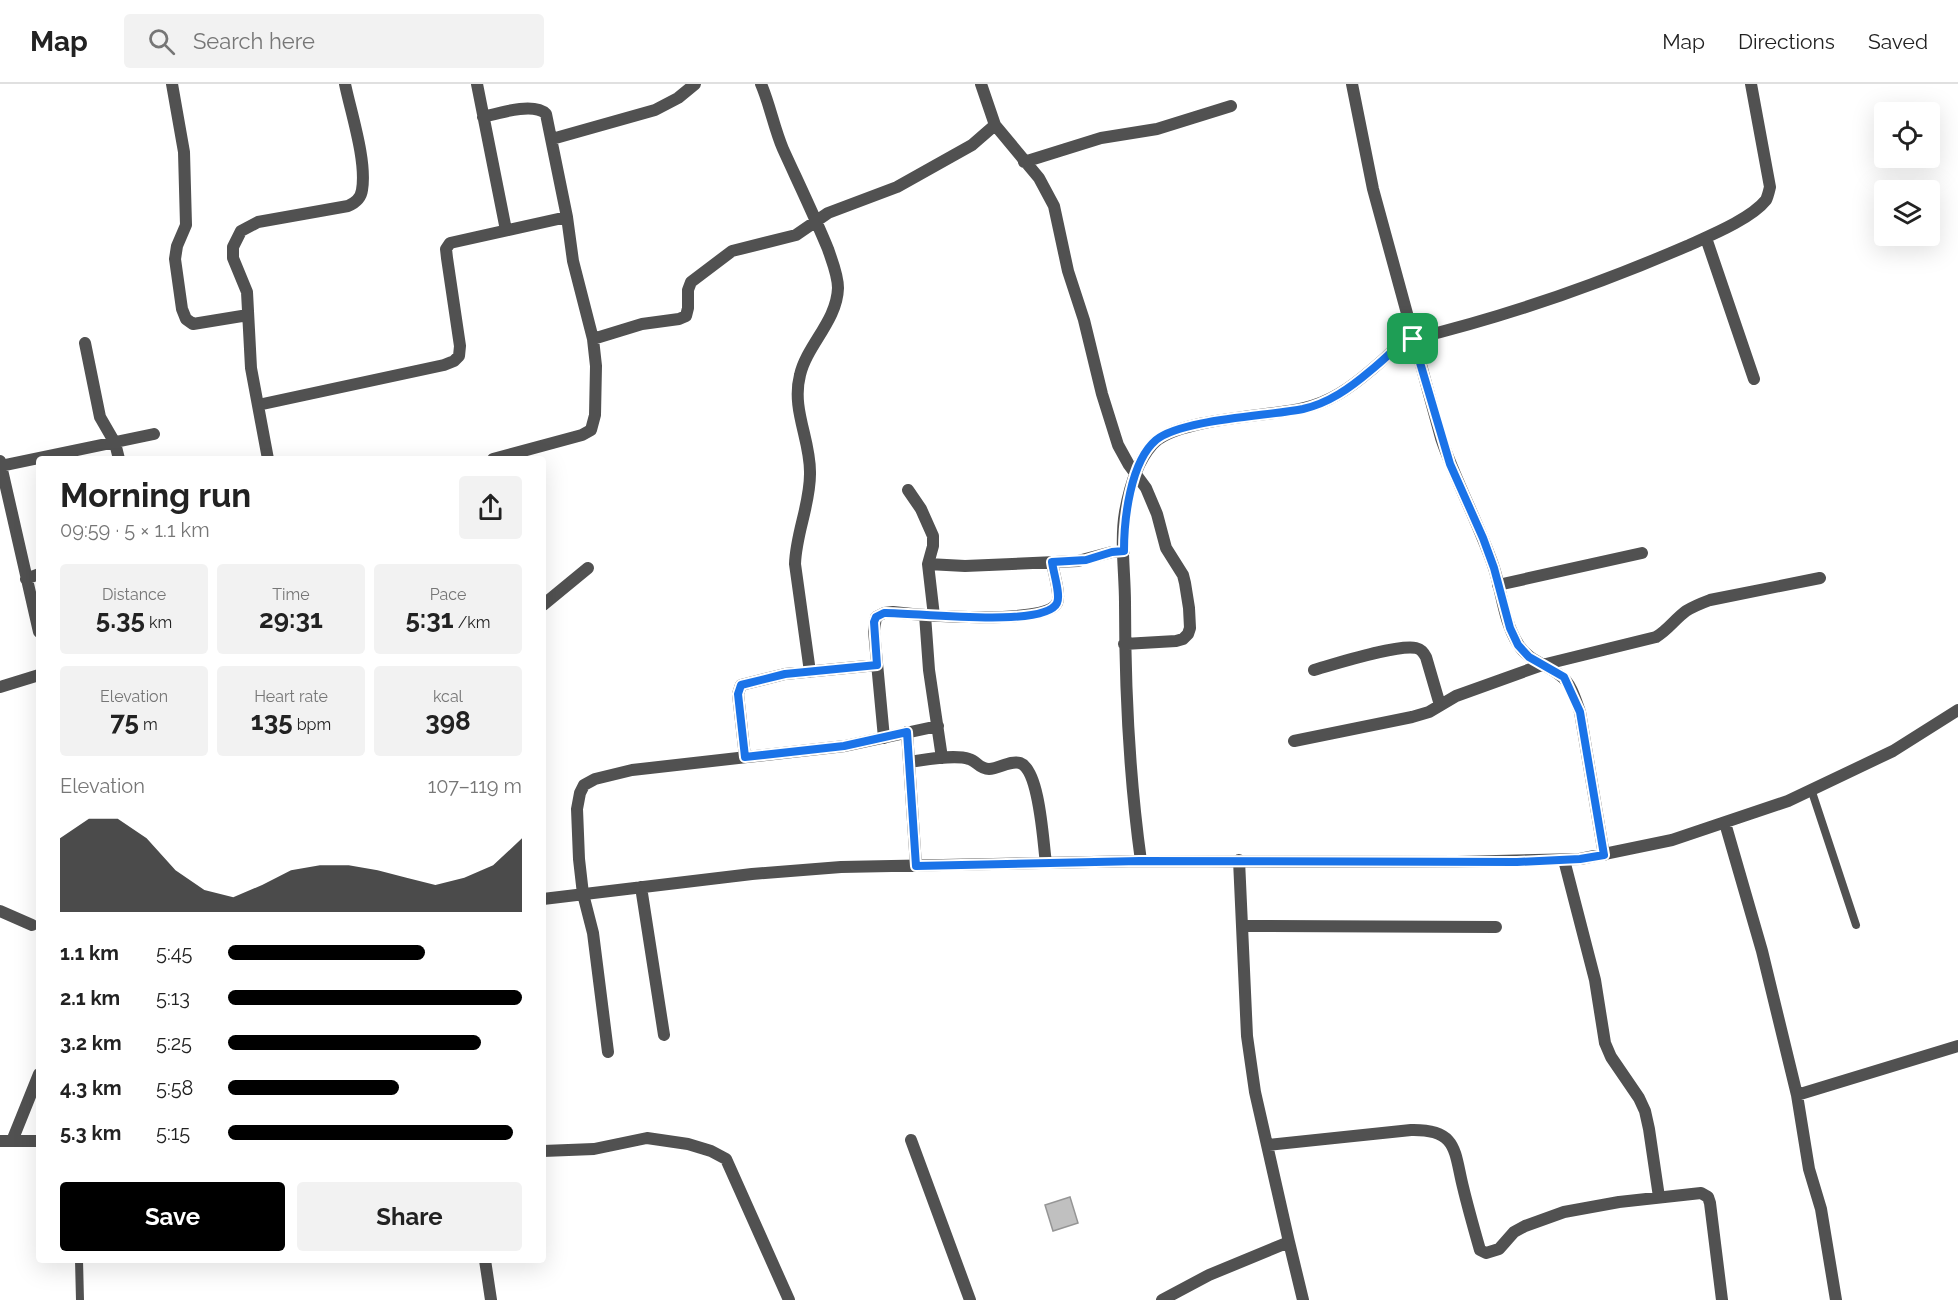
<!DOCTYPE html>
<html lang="en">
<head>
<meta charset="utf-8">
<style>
	body { margin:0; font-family:Raleway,sans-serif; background:#f2f2f2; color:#222; height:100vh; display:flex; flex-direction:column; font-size:22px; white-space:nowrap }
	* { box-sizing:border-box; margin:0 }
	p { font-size:20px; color:#767676 }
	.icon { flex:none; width:33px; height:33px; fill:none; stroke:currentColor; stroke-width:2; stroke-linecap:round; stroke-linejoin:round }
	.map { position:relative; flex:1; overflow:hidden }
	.panel { position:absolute; left:36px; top:372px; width:510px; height:807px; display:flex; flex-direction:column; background:#fff; border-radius:6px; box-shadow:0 6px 24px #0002 }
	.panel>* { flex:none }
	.tools { position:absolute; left:1874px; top:18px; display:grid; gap:12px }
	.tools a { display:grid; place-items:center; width:66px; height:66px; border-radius:6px; background:#fff; box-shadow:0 6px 24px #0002; font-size:30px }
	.pin { position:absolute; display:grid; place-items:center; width:51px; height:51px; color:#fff; margin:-26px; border-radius:12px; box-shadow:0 3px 9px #0006 }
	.round { display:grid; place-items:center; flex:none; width:63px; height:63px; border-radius:6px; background:#f2f2f2 }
	.overview { display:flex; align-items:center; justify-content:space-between; height:102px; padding:0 24px }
	h1 { font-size:33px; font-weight:700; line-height:45px }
	.figures { display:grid; grid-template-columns:repeat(3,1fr); gap:9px; height:102px; padding:6px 24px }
	.figures div { display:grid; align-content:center; border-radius:6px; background:#f2f2f2; text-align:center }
	.figures b { font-size:26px; font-weight:700 }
	.figures small { font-size:16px; font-weight:400 }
	.figures p { font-size:16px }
	.chart { height:168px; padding:12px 24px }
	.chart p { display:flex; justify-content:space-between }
	.chart svg { width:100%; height:108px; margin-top:6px; fill:#000; opacity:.7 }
	.button { display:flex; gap:12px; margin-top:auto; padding:12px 24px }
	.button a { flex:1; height:69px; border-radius:6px; background:#000; color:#fff; font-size:24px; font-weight:700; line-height:69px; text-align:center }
	.button a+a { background:#f2f2f2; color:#222 }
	ul { padding:0 24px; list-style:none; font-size:20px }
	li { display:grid; grid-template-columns:96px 72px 1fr; align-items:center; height:45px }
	li i { height:15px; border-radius:8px; background:#000 }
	header { display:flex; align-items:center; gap:36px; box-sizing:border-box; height:84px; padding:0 30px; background:#fff; border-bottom:2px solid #e0e0e0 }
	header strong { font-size:28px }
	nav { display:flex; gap:33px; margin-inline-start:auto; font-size:21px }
	.search { width:420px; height:54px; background:#f2f2f2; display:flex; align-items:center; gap:15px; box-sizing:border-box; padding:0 21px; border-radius:6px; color:#767676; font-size:22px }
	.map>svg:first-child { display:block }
	.building { fill:#c0c0c0; stroke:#959595; stroke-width:1.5 }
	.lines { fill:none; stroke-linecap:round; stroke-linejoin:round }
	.lane { stroke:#515151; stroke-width:8 }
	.street { stroke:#515151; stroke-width:12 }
	.route-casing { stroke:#fff; stroke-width:12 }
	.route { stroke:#1a73e8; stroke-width:8 }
</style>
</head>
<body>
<header>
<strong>Map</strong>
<div class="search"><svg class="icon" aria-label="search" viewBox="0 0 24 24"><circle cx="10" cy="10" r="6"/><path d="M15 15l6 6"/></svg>Search here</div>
<nav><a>Map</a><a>Directions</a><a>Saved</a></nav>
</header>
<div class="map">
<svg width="1958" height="1216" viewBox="0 0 1958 1216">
	<rect width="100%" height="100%" fill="#fff"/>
	<!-- building -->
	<path class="building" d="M1070,1113l8,26 -25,8 -8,-26z"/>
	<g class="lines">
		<!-- lane -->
		<path class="lane" d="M1811,705l45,136
			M79,1176l1,40"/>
		<!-- street -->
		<path class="street" d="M172,0l12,68 2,73 -9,21 -2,13 7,50 4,10 7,5 55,-9
			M477,0l29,146
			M761,0c9,21 13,44 22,65 15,33 31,66 45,100 4,12 10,26 10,39 -1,33 -31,57 -38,87 -9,35 11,65 10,99 0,31 -14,59 -15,90l15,108
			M981,0l14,41 44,53 15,28 14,65 16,49 18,74 16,51 11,20 17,23 11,26 9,34 17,27 2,8 4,25 1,20 -2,6 -5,5 -7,2 -52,3
			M1352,0l21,105 68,249c15,44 37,84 52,127 9,26 10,55 25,79 10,17 28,20 43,32 10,7 15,25 19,36l24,143
			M483,33c16,-4 51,-15 63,-3l21,103 6,44 20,78 3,27 -1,49 -4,15 -9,5 -89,24
			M552,55l103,-29 23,-12 17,-14
			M1024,78l77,-24 56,-9 74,-23
			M1706,154l48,141
			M593,255l49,-15 37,-5 7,-3 2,-8v-18l3,-8 41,-31 64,-16 32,-22 69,-26 75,-42 23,-20
			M1413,255c95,-23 184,-54 274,-93 22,-10 64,-27 79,-46 2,-4 3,-9 4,-13l-19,-103
			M85,259l15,74 15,26 4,16
			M258,321l186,-40 10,-4 5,-5 1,-10 -13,-88 -1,-9 4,-6 117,-26
			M268,375l-17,-91 -4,-76 -14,-34v-11l8,-16 17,-9 90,-16c7,-3 13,-8 14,-16 5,-29 -11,-77 -17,-106
			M0,377l39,171
			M1,382l153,-32
			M908,406l13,19 12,27v10l-5,18 6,52
			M928,480l37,2 113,-5 34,-9 12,-1
			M26,495l13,-5
			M1498,501l144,-32
			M543,521l45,-37
			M925,531l4,55 13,88
			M1314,586c21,-6 83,-26 102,-22 5,1 7,4 10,9l14,48
			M0,603l39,-12
			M907,648l9,134
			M884,654l-10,-107 2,-14 8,-4 9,-1c25,3 152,14 164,-9 4,-8 -4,-32 -5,-41
			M1294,657l118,-24 17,-5 27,-16 86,-31 114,-28c12,-7 19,-18 30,-26 8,-5 16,-8 24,-11l110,-22
			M745,673l-7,-63 3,-9 44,-11 92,-9
			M909,678c16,-2 45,-8 60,-3 8,2 10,10 20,10 10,0 21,-9 31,-6 20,7 23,80 26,100
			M1725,739l37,128 35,144 12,74 12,40 15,91
			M1564,776l31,120 10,63 6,14 28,41 6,13 4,18 10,68
			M1141,777c-12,-86 -16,-172 -16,-258 0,-30 -5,-62 0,-91 4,-22 12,-50 27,-67 22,-27 116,-28 152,-37 26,-6 46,-20 66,-37 19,-16 31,-25 38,-49
			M641,803l23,148
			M543,815l209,-25 89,-7 300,-6 316,1 123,-3 92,-19 116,-39 105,-50 65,-41
			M0,827l32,14
			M1242,842l254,1
			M608,968l-15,-119 -10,-39 -4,-35 -2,-50 3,-16 4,-8 11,-6 37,-9 213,-24 93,-20
			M1797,1011l161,-49
			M911,1056l59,160
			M0,1057h12l27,-67
			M12,1057h27
			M1267,1061l144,-15c47,-1 43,21 52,57 5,21 11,42 17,63l6,3 13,-4 15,-17 11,-6 39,-14 55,-10 82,-9 7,4 2,6 12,97
			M543,1067l51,-2 53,-11 41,6 23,7 15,8 63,141
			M1289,1158l14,58
			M485,1176l6,40
			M1162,1216l47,-25 80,-33 -34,-150 -8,-56 -8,-176"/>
	</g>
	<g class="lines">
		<!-- route casing -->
		<g class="route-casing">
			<path id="route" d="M1408,238l42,142 33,74 11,30 16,60 8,17 11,12 35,20 16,35 24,143 -24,4 -63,3 -377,-1 -224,5 -9,-134 -63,14 -99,11 -7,-63 3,-9 44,-11 92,-9 -3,-43 2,-5 8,-4c27,-1 161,16 173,-10 4,-8 -4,-32 -5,-41l34,-2 26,-8 12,-1c0,-31 6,-89 32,-111 26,-21 112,-24 147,-31 26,-6 47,-21 67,-38 19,-16 31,-24 38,-49z"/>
		</g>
		<!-- route -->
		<use href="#route" class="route"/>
	</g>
</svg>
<div class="tools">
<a><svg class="icon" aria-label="locate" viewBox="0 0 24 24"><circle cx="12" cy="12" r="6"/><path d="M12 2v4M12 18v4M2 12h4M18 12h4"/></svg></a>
<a><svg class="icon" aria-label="layers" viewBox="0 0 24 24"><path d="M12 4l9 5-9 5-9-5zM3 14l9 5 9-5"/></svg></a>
</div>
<div class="pin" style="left:1413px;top:255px;background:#1e9e55"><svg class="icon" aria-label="arrive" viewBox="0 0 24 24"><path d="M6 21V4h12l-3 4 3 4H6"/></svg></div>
<section class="panel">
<div class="overview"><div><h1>Morning run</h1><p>09:59 · 5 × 1.1 km</p></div><a class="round"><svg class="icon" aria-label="share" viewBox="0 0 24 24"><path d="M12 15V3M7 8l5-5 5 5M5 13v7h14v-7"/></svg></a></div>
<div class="figures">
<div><p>Distance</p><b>5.35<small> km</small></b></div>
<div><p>Time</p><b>29:31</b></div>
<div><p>Pace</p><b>5:31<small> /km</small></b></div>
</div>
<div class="figures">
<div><p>Elevation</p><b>75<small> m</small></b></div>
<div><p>Heart rate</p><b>135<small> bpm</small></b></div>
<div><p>kcal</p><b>398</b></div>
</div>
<div class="chart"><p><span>Elevation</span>107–119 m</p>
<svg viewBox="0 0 160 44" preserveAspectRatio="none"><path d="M0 44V14L10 6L20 6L30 14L40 27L50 35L60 38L70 33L80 27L90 25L100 25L110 27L120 30L130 33L140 30L150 25L160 14V44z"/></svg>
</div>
<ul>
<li><b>1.1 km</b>5:45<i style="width:67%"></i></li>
<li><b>2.1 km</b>5:13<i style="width:100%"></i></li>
<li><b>3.2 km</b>5:25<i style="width:86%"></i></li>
<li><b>4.3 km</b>5:58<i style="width:58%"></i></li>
<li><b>5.3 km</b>5:15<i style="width:97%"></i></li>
</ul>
<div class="button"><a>Save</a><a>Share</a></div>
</section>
</div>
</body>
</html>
